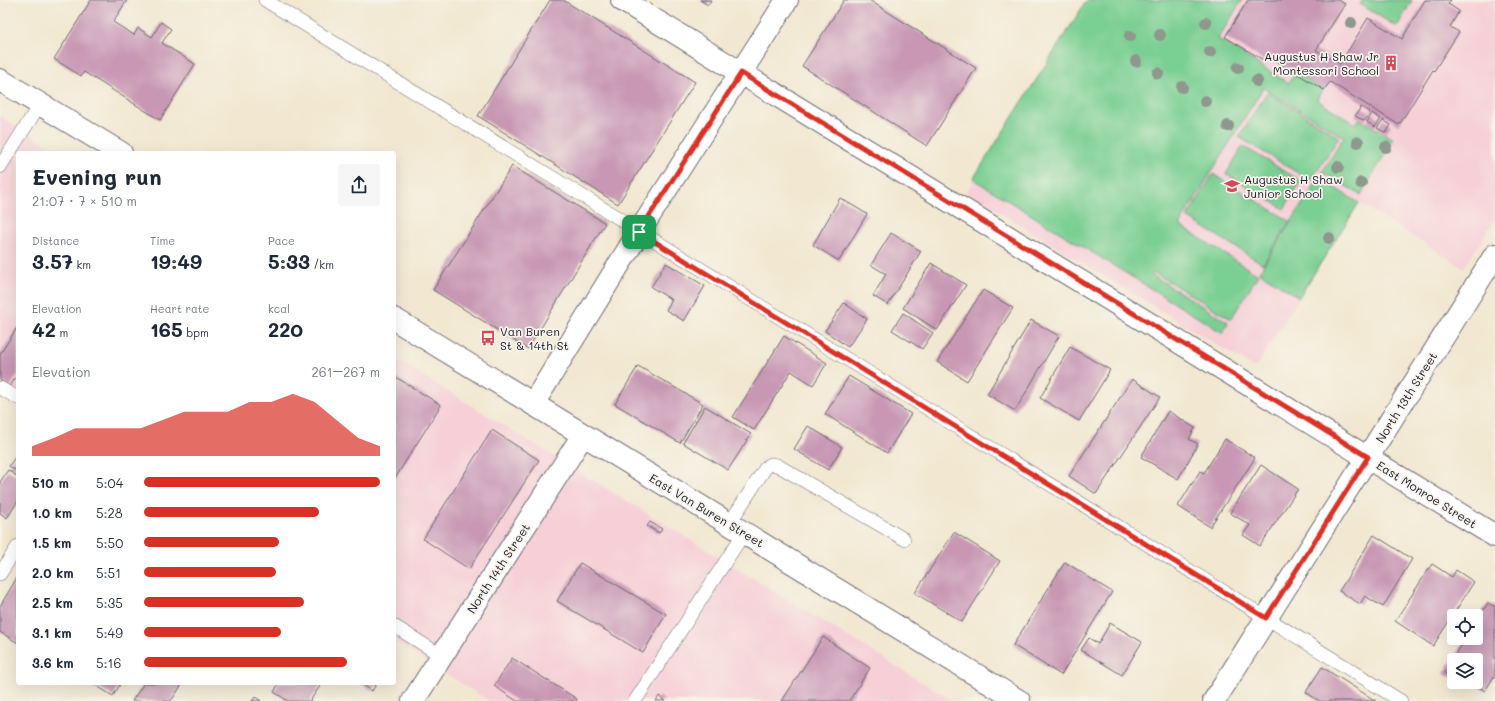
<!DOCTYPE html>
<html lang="en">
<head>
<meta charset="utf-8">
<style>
	body { margin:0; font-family:Mali,sans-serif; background:#f6f6f7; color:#1f2937; height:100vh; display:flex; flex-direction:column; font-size:15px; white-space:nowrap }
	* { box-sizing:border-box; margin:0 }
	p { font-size:13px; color:#747a83 }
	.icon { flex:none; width:22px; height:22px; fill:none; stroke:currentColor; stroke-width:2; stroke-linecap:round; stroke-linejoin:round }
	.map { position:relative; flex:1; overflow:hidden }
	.details { position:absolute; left:16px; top:151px; width:380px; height:534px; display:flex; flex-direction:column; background:#fff; border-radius:4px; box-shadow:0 4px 16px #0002 }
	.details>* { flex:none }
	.buttons { position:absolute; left:1447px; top:609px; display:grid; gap:8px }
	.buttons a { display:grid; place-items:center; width:36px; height:36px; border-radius:4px; background:#fff; box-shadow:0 4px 16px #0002; font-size:20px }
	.pin { position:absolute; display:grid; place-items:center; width:34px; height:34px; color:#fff; margin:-17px; border-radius:8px; box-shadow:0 2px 6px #0006 }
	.round { display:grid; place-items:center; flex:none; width:42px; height:42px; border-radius:4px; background:#f6f6f7 }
	.headline { display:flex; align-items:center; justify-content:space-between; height:68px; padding:0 16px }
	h1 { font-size:22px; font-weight:700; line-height:30px }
	.stats { display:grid; grid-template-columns:repeat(3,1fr); gap:6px; height:68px; padding:4px 16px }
	.stats div { display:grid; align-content:center }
	.stats b { font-size:20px; font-weight:700 }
	.stats small { font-size:11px; font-weight:400 }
	.stats p { font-size:11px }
	.chart { height:112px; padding:8px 16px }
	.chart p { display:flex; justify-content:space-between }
	.chart svg { width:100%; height:72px; margin-top:4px; fill:#d93025; opacity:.7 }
	ul { padding:0 16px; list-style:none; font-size:13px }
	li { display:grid; grid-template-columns:64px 48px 1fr; align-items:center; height:30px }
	li i { height:10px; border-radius:5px; background:#d93025 }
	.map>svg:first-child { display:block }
	.built { fill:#f6cfd7 }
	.green { fill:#7acf93; stroke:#4e7867 }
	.building { fill:#c797b4 }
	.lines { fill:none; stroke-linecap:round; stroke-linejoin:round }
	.service-casing { stroke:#6b6770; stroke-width:14 }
	.minor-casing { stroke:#6b6770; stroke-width:24 }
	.primary-casing { stroke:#6b6770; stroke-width:24 }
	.service { stroke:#fff; stroke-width:13 }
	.minor { stroke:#fff; stroke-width:22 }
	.primary { stroke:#fff; stroke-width:22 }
	.tree { fill:#8e988d }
	.route-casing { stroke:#fff; stroke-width:8 }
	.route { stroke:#d93025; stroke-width:5 }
	.labels { text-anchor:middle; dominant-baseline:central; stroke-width:3.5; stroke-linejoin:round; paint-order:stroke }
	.poi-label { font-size:12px; fill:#22223b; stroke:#f7f3e8; text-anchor:start }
	.street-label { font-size:12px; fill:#22223b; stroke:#f7f3e8 }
</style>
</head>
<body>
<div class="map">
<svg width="1495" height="701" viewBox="0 0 1495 701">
	<rect width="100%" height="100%" fill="#f7f3e8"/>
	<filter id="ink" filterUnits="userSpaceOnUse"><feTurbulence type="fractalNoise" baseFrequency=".025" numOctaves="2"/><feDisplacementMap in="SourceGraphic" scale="8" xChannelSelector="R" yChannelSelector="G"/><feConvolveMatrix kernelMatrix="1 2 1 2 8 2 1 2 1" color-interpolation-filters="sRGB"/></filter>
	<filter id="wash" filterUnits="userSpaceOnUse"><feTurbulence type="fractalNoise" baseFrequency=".012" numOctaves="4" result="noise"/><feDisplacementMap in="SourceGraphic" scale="16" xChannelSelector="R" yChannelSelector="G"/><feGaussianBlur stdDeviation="0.9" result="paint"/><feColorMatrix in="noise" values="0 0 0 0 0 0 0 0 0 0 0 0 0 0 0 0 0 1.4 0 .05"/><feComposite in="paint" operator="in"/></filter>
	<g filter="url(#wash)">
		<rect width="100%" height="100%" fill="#f2e8d2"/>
		<!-- built -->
		<path class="built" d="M1087,0h408v219l-31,49 -105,-65 -104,165 -289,-176z
			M0,116l60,37h-42v252l-18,-11z
			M394,358l559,343h-464l-95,-60z"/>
		<!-- green -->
		<path class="green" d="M1087,0h155l-24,39 70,44 8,-10 27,16 -6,11 39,24 3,-5 35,20 -33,56 -39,-23 22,-35 -81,-49 -84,137 79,50 -27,44 -78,-47 -1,3 76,47 -5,11 -250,-154z
			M1363,0h49l-15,27 -37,-23z
			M1267,92l72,45 -28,44 -72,-44z
			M1243,146l58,35 -17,28 -58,-35z
			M1213,174l77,47 -27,43 -76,-47z
			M1319,178l40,25 -60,94 -40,-25z"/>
		<g id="blocks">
			<!-- building -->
			<path class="building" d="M91,0h36l-14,22 21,13 4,-7 14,9 9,-15 10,7 -9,14 33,21 -35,56 -76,-48 -3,4 -27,-17z
				M550,0h13l132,82 -77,122 -140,-88z
				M700,0h11l-3,5z
				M844,0h25l107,68 -49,78 -125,-80z
				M1248,0h90l7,4 -29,46 24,14 28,-46 34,21 23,-39h26l-3,4 11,7 -9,16 9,5 -25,39 -1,-1 -34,55 -69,-43 -6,8 -56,-34 -3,5 -40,-24z
				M1361,107l9,5 -5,9 -10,-5z
				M1372,113l9,6 -6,8 -8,-5z
				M1383,120l8,5 -5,8 -9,-5z
				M512,166l93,57 -77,126 -95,-59z
				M840,198l27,16 -28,47 -26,-16z
				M891,233l30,18 -33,54 -15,-9 13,-22 -15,-9z
				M666,263l39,23 -21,35 -18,-11 6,-10 -21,-13z
				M931,263l35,22 -29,45 -34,-22z
				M983,290l30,18 -46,73 -30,-19z
				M844,303l23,16 -19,28 -23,-16z
				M903,313l30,20 -11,16 -30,-19z
				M1031,320l28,16 -44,75 -28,-17z
				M18,326v48l-8,12 -10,-6v-26z
				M784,336l43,27 -14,22 -22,-14 -37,59 -21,-13z
				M1070,347l40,23 -31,51 -39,-23z
				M638,366l65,38 -23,39 -65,-39z
				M394,376l47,29 -47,75z
				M849,376l62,38 -24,39 -62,-39z
				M1132,379l28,18 -64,97 -27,-18z
				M705,406l46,28 -23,36 -45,-27z
				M1168,411l27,17 -6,11 9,5 -20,35 -37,-22z
				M808,426l34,21 -14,23 -34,-21z
				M492,430l47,30 -70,109 -46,-30z
				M1225,439l30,19 -45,69 -32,-21 22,-35 4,2z
				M18,453v19l-9,-6z
				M1261,465l37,24 -38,57 -17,-11 7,-10 -20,-12z
				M8,470l10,7v24l-11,17 -7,-5v-31z
				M650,522l12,7 -3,4 -12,-7z
				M954,532l46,29 -38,61 -47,-29z
				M1374,535l38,24 -29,48 -18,-11 -5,8 -21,-13z
				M1065,562l47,30 -51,83 -48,-30z
				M580,563l86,51 -23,39 -86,-52z
				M1432,564l20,13 4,-7 18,12 -41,64 -38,-25z
				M18,576v67l-18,-11v-26z
				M1488,603l7,4v68l-10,16 -14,-9h5v-22h-22v19l-10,-6 22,-35h10v-17z
				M1110,623l32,19 -20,33 -41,-25 8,-12 9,6z
				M823,637l47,31 -21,33h-67z
				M512,658l65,41 -1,2h-59l-23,-15z
				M1322,667l54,34h-57l-13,-9z
				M92,683h29l-8,13z
				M144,683h39l-12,18h-39z
				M279,683h43l-12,18h-22l-14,-9z
				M360,683h17l-5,8z
				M659,696l6,5h-9z
				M255,697l6,4h-9z"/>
		</g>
	</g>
	<g filter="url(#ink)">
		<use href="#blocks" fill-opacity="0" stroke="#6b6770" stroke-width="1"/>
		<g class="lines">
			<!-- service casing -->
			<g class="service-casing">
				<path id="service" d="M265,0l1136,701
					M0,167l40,-63
					M0,388l18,10
					M729,524l37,-57 5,-3 6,1 127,74
					M0,574l18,-28
					M394,626l48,30
					M635,701l109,-168"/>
			</g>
			<!-- minor casing -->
			<g class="minor-casing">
				<path id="minor" d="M622,0l873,536
					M533,404l106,-172 148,-232
					M413,701l170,-266
					M1214,701l281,-446"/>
			</g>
			<!-- primary casing -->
			<g class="primary-casing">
				<path id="primary" d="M0,80l121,73
					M394,319l625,382"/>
			</g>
			<!-- service -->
			<use href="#service" class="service"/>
			<!-- minor -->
			<use href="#minor" class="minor"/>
			<!-- primary -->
			<use href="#primary" class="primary"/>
		</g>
		<!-- trees -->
		<g class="tree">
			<circle cx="1206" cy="23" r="6"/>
			<circle cx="1351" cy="23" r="6"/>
			<circle cx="1160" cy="35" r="6"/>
			<circle cx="1130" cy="36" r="6"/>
			<circle cx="1210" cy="52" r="6"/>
			<circle cx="1136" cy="61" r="6"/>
			<circle cx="1238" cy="68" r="6"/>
			<circle cx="1158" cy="73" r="6"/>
			<circle cx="1257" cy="81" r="6"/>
			<circle cx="1182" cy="87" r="6"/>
			<circle cx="1205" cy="101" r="6"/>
			<circle cx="1228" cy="126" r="6"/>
			<circle cx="1358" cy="142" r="6"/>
			<circle cx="1386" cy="147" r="6"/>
			<circle cx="1338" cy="167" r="6"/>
			<circle cx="1361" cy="183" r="6"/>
			<circle cx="1329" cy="238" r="6"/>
		</g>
	</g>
	<g class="lines" filter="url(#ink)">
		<!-- route casing -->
		<g class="route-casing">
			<path id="route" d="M741,73l627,384 -102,161 -627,-386z"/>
		</g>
		<!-- route -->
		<use href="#route" class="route"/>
	</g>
	<!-- icons -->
	<defs>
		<g id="building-bare" transform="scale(1.2)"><path d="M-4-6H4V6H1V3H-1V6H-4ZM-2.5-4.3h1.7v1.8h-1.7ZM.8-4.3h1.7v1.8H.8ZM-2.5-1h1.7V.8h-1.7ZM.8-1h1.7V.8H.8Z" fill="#d1495b" stroke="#f7f3e8" stroke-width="2.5" paint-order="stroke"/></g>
		<g id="school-bare" transform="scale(1.2)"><path d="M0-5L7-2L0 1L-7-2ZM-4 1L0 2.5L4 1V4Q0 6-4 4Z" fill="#d1495b" stroke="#f7f3e8" stroke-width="2.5" paint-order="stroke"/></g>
		<g id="bus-bare" transform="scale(1.2)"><path d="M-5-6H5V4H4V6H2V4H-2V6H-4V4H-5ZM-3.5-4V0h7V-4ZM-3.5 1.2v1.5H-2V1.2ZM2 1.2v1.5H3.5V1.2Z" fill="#d1495b" stroke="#f7f3e8" stroke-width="2.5" paint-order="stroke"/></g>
	</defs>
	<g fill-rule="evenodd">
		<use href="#building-bare" x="1391" y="63"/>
		<use href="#school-bare" x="1232" y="186"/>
		<use href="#bus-bare" x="488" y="338"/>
	</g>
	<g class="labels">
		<!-- poi labels -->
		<g class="poi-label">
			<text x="1379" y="56" text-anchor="end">Augustus H Shaw Jr<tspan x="1379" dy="14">Montessori School</tspan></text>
			<text x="1244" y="179">Augustus H Shaw<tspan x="1244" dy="14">Junior School</tspan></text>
			<text x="500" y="331">Van Buren<tspan x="500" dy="14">St &amp; 14th St</tspan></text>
		</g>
		<!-- street labels -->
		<g class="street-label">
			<text transform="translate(1406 397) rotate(-58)">North 13th Street</text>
			<text transform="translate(1427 494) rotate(32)">East Monroe Street</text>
			<text transform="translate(707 510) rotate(31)">East Van Buren Street</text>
			<text transform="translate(498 568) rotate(-57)">North 14th Street</text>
		</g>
	</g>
</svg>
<div class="buttons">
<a><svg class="icon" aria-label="locate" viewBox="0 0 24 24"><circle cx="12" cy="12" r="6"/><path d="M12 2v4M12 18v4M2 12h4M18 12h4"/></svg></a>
<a><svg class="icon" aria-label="layers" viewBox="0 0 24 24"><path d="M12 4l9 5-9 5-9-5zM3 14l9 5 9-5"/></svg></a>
</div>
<div class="pin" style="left:639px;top:232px;background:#1e9e55"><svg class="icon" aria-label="arrive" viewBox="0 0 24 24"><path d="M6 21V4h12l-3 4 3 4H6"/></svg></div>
<section class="details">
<div class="headline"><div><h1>Evening run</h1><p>21:07 · 7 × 510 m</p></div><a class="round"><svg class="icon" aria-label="share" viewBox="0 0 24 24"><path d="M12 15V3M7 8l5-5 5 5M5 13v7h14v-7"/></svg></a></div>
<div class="stats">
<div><p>Distance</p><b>3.57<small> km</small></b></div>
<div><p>Time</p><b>19:49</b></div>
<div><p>Pace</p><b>5:33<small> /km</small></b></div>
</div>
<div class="stats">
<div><p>Elevation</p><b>42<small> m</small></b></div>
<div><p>Heart rate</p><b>165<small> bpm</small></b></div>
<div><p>kcal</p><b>220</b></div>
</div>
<div class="chart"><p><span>Elevation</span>261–267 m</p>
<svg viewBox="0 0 160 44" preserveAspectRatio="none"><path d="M0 44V38L10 33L20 27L30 27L40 27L50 27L60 22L70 17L80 17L90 17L100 11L110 11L120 6L130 11L140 22L150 33L160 38V44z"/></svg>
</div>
<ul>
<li><b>510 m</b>5:04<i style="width:100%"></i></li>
<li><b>1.0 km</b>5:28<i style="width:74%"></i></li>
<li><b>1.5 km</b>5:50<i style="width:57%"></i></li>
<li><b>2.0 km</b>5:51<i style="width:56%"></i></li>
<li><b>2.5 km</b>5:35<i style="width:68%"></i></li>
<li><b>3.1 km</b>5:49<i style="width:58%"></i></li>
<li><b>3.6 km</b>5:16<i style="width:86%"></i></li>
</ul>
</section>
</div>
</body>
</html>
